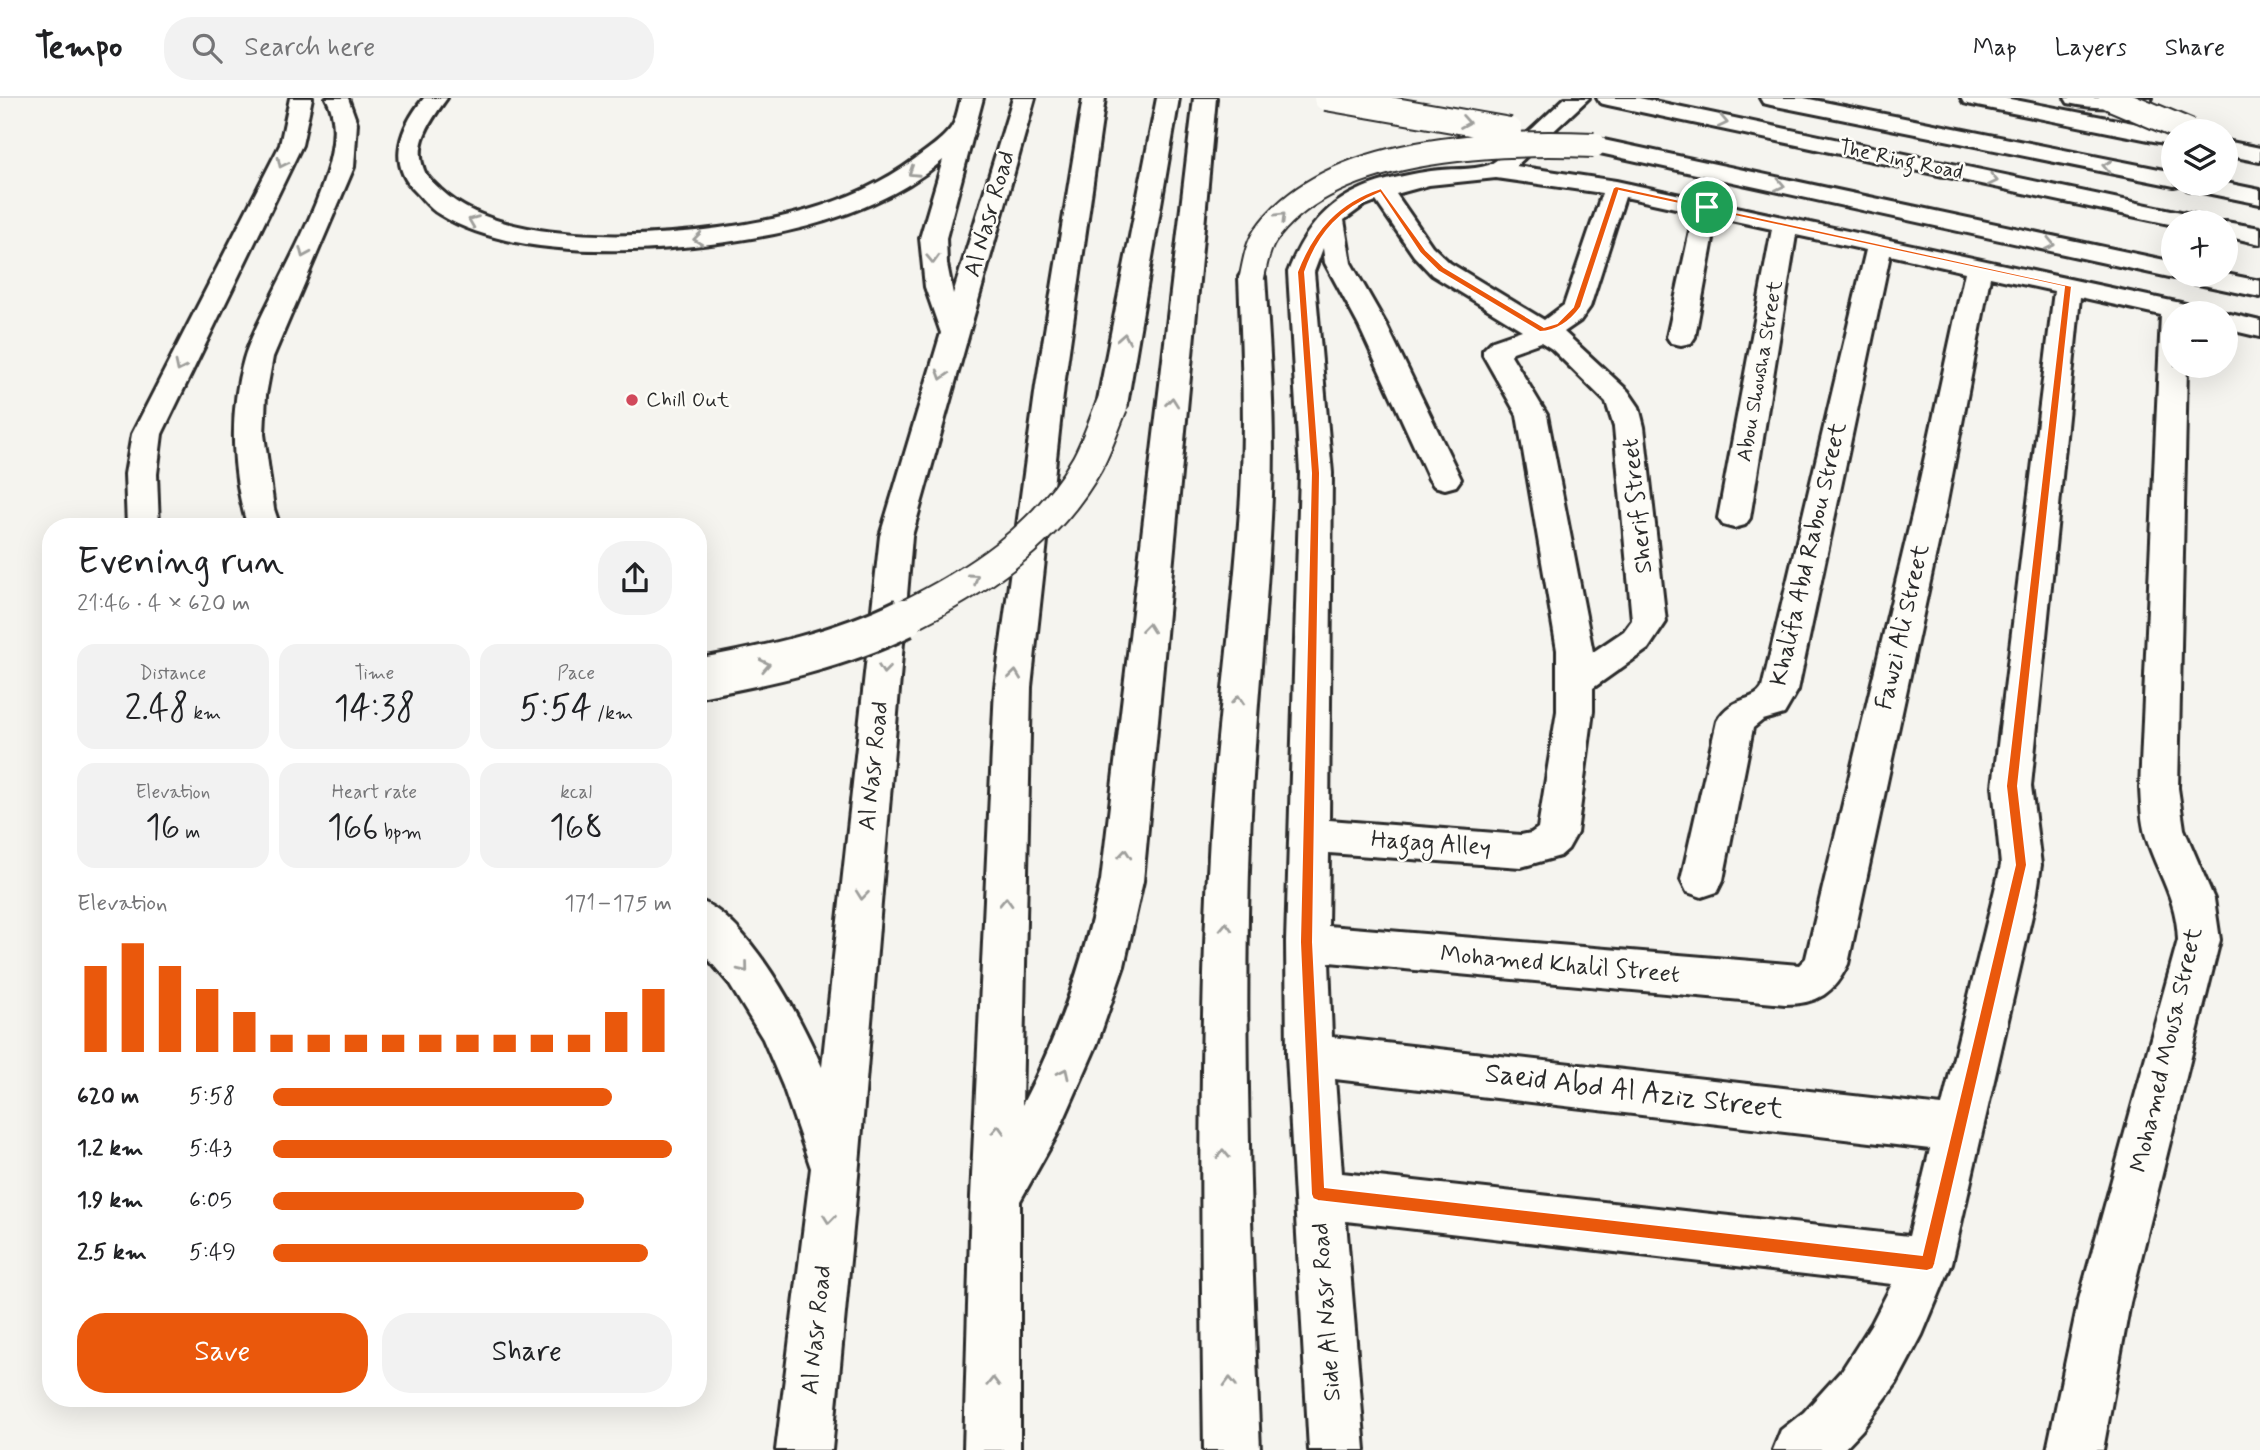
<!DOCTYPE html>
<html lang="en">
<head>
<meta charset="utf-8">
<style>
	body { margin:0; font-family:Mynerve,sans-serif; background:#f2f2f2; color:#202124; height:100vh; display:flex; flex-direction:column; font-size:26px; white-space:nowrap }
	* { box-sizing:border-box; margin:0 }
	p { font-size:23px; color:#757577 }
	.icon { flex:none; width:38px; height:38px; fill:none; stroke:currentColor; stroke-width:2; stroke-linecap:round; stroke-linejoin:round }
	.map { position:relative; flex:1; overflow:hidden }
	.panel { position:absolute; left:42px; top:420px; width:665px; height:889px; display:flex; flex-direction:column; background:#fff; border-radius:28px; box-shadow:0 7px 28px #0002 }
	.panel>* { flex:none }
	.fabs { position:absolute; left:2161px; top:21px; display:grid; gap:14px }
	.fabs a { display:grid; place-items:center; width:77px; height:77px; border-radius:50%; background:#fff; box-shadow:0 7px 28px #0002; font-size:35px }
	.pin { position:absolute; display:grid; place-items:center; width:60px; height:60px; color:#fff; margin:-30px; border:4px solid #fff; border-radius:50%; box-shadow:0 2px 7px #0007 }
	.round { display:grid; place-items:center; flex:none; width:74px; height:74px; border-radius:28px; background:#f2f2f2 }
	.head { display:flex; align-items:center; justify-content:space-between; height:119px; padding:0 35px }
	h1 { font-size:38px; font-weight:600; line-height:52px }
	.stats { display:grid; grid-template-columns:repeat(3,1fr); gap:10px; height:119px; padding:7px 35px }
	.stats div { display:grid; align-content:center; border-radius:18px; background:#f2f2f2; text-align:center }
	.stats b { font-size:35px; font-weight:600 }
	.stats small { font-size:19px; font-weight:400 }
	.stats p { font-size:19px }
	.chart { height:196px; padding:14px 35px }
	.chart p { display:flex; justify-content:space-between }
	.chart svg { width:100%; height:126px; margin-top:7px; stroke:#ea580c; stroke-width:6 }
	.cta { display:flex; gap:14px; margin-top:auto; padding:14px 35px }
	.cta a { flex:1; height:80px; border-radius:28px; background:#ea580c; color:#fff; font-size:28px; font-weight:600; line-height:80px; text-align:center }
	.cta a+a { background:#f2f2f2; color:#202124 }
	ul { padding:0 35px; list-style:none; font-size:23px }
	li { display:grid; grid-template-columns:112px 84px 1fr; align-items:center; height:52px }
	li i { height:18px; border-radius:9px; background:#ea580c }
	header { display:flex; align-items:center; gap:42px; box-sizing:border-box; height:98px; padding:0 35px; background:#fff; border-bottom:2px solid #e0e0e0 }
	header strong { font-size:33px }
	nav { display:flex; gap:38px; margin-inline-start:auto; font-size:24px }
	.search { width:490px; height:63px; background:#f2f2f2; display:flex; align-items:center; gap:18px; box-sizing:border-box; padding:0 24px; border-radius:28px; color:#757577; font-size:26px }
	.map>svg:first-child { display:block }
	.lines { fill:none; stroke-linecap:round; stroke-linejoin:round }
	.minor-casing { stroke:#2b2b2b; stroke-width:6 }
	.trunk-casing { stroke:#2b2b2b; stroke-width:6 }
	.motorway-casing { stroke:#2b2b2b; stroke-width:6 }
	.minor { fill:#fdfcf7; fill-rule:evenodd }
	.trunk { fill:#fdfcf7; fill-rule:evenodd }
	.motorway { fill:#fdfcf7; fill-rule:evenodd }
	.trunk-bridge-far2-casing { stroke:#2b2b2b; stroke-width:28; stroke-linecap:butt }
	.trunk-bridge-far1-casing { stroke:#2b2b2b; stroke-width:35; stroke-linecap:butt }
	.trunk-bridge-casing { stroke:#2b2b2b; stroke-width:44; stroke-linecap:butt }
	.trunk-bridge-far2 { stroke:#fdfcf7; stroke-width:24 }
	.trunk-bridge-far1 { stroke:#fdfcf7; stroke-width:31 }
	.trunk-bridge { stroke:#fdfcf7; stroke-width:38 }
	.oneway { stroke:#9e9e9b }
	.route { fill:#ea580c; stroke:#fff; stroke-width:2; fill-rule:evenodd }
	.poi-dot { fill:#d1495b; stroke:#fdfcf7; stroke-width:2.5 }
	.labels { text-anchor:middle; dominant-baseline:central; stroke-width:5; stroke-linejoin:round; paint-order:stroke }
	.far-street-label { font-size:21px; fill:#2b2b2b; stroke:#fdfcf7 }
	.far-poi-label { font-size:21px; fill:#2b2b2b; stroke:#fdfcf7; text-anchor:start }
	.street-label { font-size:24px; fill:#2b2b2b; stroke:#fdfcf7 }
	.near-street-label { font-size:28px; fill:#2b2b2b; stroke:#fdfcf7 }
</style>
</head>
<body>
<header>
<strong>Tempo</strong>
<div class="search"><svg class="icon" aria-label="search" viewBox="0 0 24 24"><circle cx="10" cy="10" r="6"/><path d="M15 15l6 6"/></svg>Search here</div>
<nav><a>Map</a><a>Layers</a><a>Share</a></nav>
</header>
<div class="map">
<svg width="2260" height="1352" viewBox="0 0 2260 1352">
	<rect width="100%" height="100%" fill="#f5f4ef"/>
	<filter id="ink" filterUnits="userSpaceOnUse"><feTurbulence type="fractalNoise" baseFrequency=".0143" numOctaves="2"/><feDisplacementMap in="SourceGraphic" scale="14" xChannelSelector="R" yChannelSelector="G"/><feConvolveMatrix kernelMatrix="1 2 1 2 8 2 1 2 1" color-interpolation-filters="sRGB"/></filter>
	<g filter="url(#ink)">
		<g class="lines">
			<!-- minor casing -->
			<g class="minor-casing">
				<path id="minor" d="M1565,0h24l-73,68 100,15 574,124 10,2 4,6h-30v53h13l-9,422 6,41 30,70 6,41 -90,363 -27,147h-56l31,-147 100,-363c-1,-42 -20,-65 -32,-103 -5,-16 -5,-33 -6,-49l21,-473 -81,-18 -49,489 10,79 -5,33 -84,365 -30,72 -26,49 -34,46 -19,20h-70l8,-20 23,-18 38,-42 30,-47 20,-39 -546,-63 19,229h-56l-22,-395 -1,-113 14,-469 -12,-201c27,-71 70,-90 143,-101 18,-3 41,0 58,-6 11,-4 63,-55 76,-67zM1496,80l106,15 -38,112 -20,15 -94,-57 -18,-17 -36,-52 33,-9zM1625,99l69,15 -27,125 4,6 10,2 10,-2 4,-6 22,-120 55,12 -54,289 5,7 11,3 11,-3 5,-7 46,-283 70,15 -104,438c-9,15 -30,7 -45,33l-36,159 6,12 15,5 15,-5 6,-12 30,-152 10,-8 21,-6 14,-24 92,-435 75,17 -51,235 -108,451 -7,7 -471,-39 1,-73 192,14 39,-11 8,-7 9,-16 16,-122v-23l55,-39 18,-27 -22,-195 -5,-20 -11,-16 -64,-59 16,-11 10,-14zM1376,103l38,55 18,19 90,55 -29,10 -10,10v5l34,60 40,235v61l-19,117 -7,5 -10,2 -192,-15 3,-347 -18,-201 9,-24 2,15 34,63 70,153 5,7 11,3 11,-3 5,-7 -74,-153 -36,-63 -7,-43 19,-14zM1990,179l64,14 -61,495 8,79 -59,241 -610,-69 -3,-75 456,42c33,0 49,-11 63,-40l98,-457zM1541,244l11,7 54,53 8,25 18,193 -8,11 -31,21 -46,-237 -36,-60 2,-3zM1335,981l595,70 -21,87 -567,-63z
					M2065,0h87l-3,5c-27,6 -54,6 -81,0z
					M2224,215h2l34,8v16l-34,-8z"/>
			</g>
			<!-- trunk casing -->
			<g class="trunk-casing">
				<path id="trunk" d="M290,0h22l-10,47 -140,289 -5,40 2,53h-32l-2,-53 7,-40 148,-289z
					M326,0h22l9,25 -3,44 -81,190 -7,38 -2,39 10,75 6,18h-32c-17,-52 -19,-115 -4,-168 19,-64 118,-201 82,-261z
					M424,0h23c-15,21 -34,45 -23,72 3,8 11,14 17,20 72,68 275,46 364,21 39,-11 78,-28 110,-52 12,-9 32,-22 39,-36 3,-7 5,-17 7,-25h22l-37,140 1,26 6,30 60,-196h22l-123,438 -54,640 -26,274h-56l35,-282 -28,-82 -20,-47 -35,-57 -30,-35v-47c51,18 103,119 124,167l58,-531 61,-203 -16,-46 -5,-49 23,-78c-47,40 -110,62 -169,74 -94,18 -251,32 -335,-20 -9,-5 -16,-15 -23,-22 -30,-29 -15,-66 8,-94z
					M1083,0h22l-41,288 -33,301 -9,418c38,-72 62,-145 79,-224l93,-783h22l-73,783 -19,85 -27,78 -40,91 -37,66v249h-56l7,-253 24,-510 41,-301z
					M1157,0h22l-52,307 -5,6 -10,3 -10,-3 -5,-6z
					M1961,0h44l169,33v14l-202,-40 -8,-2z
					M1594,40l580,124v13l52,-1 34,7v16l-76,-16 -3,-5 -7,2 -588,-128 -3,-5 3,-5z
					M2226,43l34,7v14l-34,-7z
					M1252,171l9,2 4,6c5,73 10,145 7,218 -4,114 -18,228 -22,342 -7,204 1,409 10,613h-56c-3,-205 -6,-409 6,-614 7,-114 24,-227 31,-341 4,-72 1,-145 -2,-218l4,-6z"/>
			</g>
			<!-- motorway casing -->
			<g class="motorway-casing">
				<path id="motorway" d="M1597,0h42l556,117 9,2 3,5h-33v3l-566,-120 -8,-2z
					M1760,0h44l370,74v12h9l-9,2 -403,-81 -8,-2z
					M2226,85l34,7v14l-73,-15 -4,-5z
					M2223,124h3l34,6v16l-34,-8v-14z"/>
			</g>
			<!-- minor -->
			<use href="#minor" class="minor"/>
			<!-- trunk -->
			<use href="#trunk" class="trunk"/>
			<!-- motorway -->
			<use href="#motorway" class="motorway"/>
			<!-- trunk-bridge-far2 casing -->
			<g class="trunk-bridge-far2-casing">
				<path id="trunk-bridge-far2" d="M1326,0l184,32
					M2111,0l78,33
					M1252,179c3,-14 5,-29 13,-41 62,-90 230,-95 329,-91"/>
			</g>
			<!-- trunk-bridge-far1 casing -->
			<g class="trunk-bridge-far1-casing">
				<path id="trunk-bridge-far1" d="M900,521c73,-35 146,-82 187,-155 10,-18 17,-40 25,-59"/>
			</g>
			<!-- trunk-bridge casing -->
			<g class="trunk-bridge-casing">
				<path id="trunk-bridge" d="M698,580c70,-13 141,-28 206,-60"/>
			</g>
			<!-- trunk-bridge-far2 -->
			<use href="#trunk-bridge-far2" class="trunk-bridge-far2"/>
			<!-- trunk-bridge-far1 -->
			<use href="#trunk-bridge-far1" class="trunk-bridge-far1"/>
			<!-- trunk-bridge -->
			<use href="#trunk-bridge" class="trunk-bridge"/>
		</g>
		<!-- one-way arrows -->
		<defs><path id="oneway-chevron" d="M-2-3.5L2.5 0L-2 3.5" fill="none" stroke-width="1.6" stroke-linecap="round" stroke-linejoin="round" transform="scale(1.75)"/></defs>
		<g class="oneway">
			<use href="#oneway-chevron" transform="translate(1465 24) rotate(10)"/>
			<use href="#oneway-chevron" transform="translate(1723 24) rotate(12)"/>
			<use href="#oneway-chevron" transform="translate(282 65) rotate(116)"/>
			<use href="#oneway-chevron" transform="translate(2107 68) rotate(-169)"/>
			<use href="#oneway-chevron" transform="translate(913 74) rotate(147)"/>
			<use href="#oneway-chevron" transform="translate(1993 82) rotate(12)"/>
			<use href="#oneway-chevron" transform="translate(1780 87) rotate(12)"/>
			<use href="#oneway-chevron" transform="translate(1281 119) rotate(-45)"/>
			<use href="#oneway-chevron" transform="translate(473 123) rotate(-158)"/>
			<use href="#oneway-chevron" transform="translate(698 141) rotate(173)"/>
			<use href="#oneway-chevron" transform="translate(2050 146) rotate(12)"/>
			<use href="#oneway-chevron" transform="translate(304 155) rotate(113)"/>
			<use href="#oneway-chevron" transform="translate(933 161) rotate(88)"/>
			<use href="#oneway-chevron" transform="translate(1124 240) rotate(-80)"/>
			<use href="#oneway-chevron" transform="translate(180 269) rotate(116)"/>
			<use href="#oneway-chevron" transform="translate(942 277) rotate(107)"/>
			<use href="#oneway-chevron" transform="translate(1172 304) rotate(-84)"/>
			<use href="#oneway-chevron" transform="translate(974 480) rotate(-35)"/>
			<use href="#oneway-chevron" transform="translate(1148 530) rotate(-84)"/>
			<use href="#oneway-chevron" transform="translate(765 567) rotate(-12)"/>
			<use href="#oneway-chevron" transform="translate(884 571) rotate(96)"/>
			<use href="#oneway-chevron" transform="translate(1015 577) rotate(-83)"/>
			<use href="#oneway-chevron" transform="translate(1238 602) rotate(-86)"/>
			<use href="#oneway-chevron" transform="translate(1125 756) rotate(-85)"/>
			<use href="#oneway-chevron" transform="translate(862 797) rotate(96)"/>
			<use href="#oneway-chevron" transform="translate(1006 804) rotate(-88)"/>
			<use href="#oneway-chevron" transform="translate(1226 829) rotate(-88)"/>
			<use href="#oneway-chevron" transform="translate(744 870) rotate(51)"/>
			<use href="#oneway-chevron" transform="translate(1064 975) rotate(-65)"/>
			<use href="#oneway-chevron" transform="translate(998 1032) rotate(-88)"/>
			<use href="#oneway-chevron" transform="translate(1223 1056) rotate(-92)"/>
			<use href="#oneway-chevron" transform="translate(829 1121) rotate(96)"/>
			<use href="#oneway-chevron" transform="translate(993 1284) rotate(-89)"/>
			<use href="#oneway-chevron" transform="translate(1230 1284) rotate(-92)"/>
		</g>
	</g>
	<!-- route -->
	<path class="route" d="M1616,88l456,100 -54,500 9,79 -92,399 -2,5 -6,2 -609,-70 -5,-2 -2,-5 -11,-252 11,-469 -14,-201c16,-42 41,-70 84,-84l45,62 18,17 100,60 13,-4 16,-16 40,-119zM1619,93l445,96 -58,499 9,79 -93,390 -597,-68 -12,-245 7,-469 -15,-201c14,-40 36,-63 75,-79l40,60 18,18 102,61c18,-1 31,-11 41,-25z"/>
	<!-- markers -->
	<circle class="poi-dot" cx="632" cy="302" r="7"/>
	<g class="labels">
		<!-- far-street labels -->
		<g class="far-street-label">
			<text transform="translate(1901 62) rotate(12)">The Ring Road</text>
			<text transform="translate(1760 273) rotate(-80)">Abou Shousha Street</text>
		</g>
		<!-- far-poi labels -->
		<g class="far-poi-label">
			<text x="646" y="302">Chill Out</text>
		</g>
		<!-- street labels -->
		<g class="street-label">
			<text transform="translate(990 116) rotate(-74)">Al Nasr Road</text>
			<text transform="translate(1638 408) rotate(-96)">Sherif Street</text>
			<text transform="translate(1809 456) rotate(-77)">Khalifa Abd Rabou Street</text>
			<text transform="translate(1903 529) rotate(-77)">Fawzi Ali Street</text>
			<text transform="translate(874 668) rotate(-84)">Al Nasr Road</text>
			<text transform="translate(1431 746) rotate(4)">Hagag Alley</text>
			<text transform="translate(1560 867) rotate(5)">Mohamed Khalil Street</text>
			<text transform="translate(2167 952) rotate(-77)">Mohamed Mousa Street</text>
			<text transform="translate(1327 1214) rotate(-94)">Side Al Nasr Road</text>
			<text transform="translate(817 1232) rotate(-84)">Al Nasr Road</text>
		</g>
		<!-- near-street labels -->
		<g class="near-street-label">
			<text transform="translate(1634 994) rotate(7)">Saeid Abd Al Aziz Street</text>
		</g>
	</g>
</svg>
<div class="fabs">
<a><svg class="icon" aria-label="layers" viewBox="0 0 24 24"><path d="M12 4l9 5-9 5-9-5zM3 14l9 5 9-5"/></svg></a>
<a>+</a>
<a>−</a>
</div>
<div class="pin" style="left:1707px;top:109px;background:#1e9e55"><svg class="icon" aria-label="arrive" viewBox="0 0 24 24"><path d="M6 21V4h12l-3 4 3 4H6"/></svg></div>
<section class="panel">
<div class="head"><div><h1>Evening run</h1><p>21:46 · 4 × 620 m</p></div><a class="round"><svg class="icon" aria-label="share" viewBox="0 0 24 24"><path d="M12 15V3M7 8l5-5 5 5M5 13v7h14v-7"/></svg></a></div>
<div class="stats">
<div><p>Distance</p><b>2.48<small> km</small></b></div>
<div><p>Time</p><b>14:38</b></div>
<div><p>Pace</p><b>5:54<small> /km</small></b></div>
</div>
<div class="stats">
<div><p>Elevation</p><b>16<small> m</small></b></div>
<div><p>Heart rate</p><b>166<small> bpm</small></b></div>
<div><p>kcal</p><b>168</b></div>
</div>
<div class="chart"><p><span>Elevation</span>171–175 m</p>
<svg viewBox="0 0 160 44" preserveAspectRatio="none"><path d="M5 44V14M15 44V6M25 44V14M35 44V22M45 44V30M55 44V38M65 44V38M75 44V38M85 44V38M95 44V38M105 44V38M115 44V38M125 44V38M135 44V38M145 44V30M155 44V22"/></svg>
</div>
<ul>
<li><b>620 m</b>5:58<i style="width:85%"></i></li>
<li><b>1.2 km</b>5:43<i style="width:100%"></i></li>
<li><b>1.9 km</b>6:05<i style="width:78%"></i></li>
<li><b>2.5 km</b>5:49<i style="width:94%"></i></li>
</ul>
<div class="cta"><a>Save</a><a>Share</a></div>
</section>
</div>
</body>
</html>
